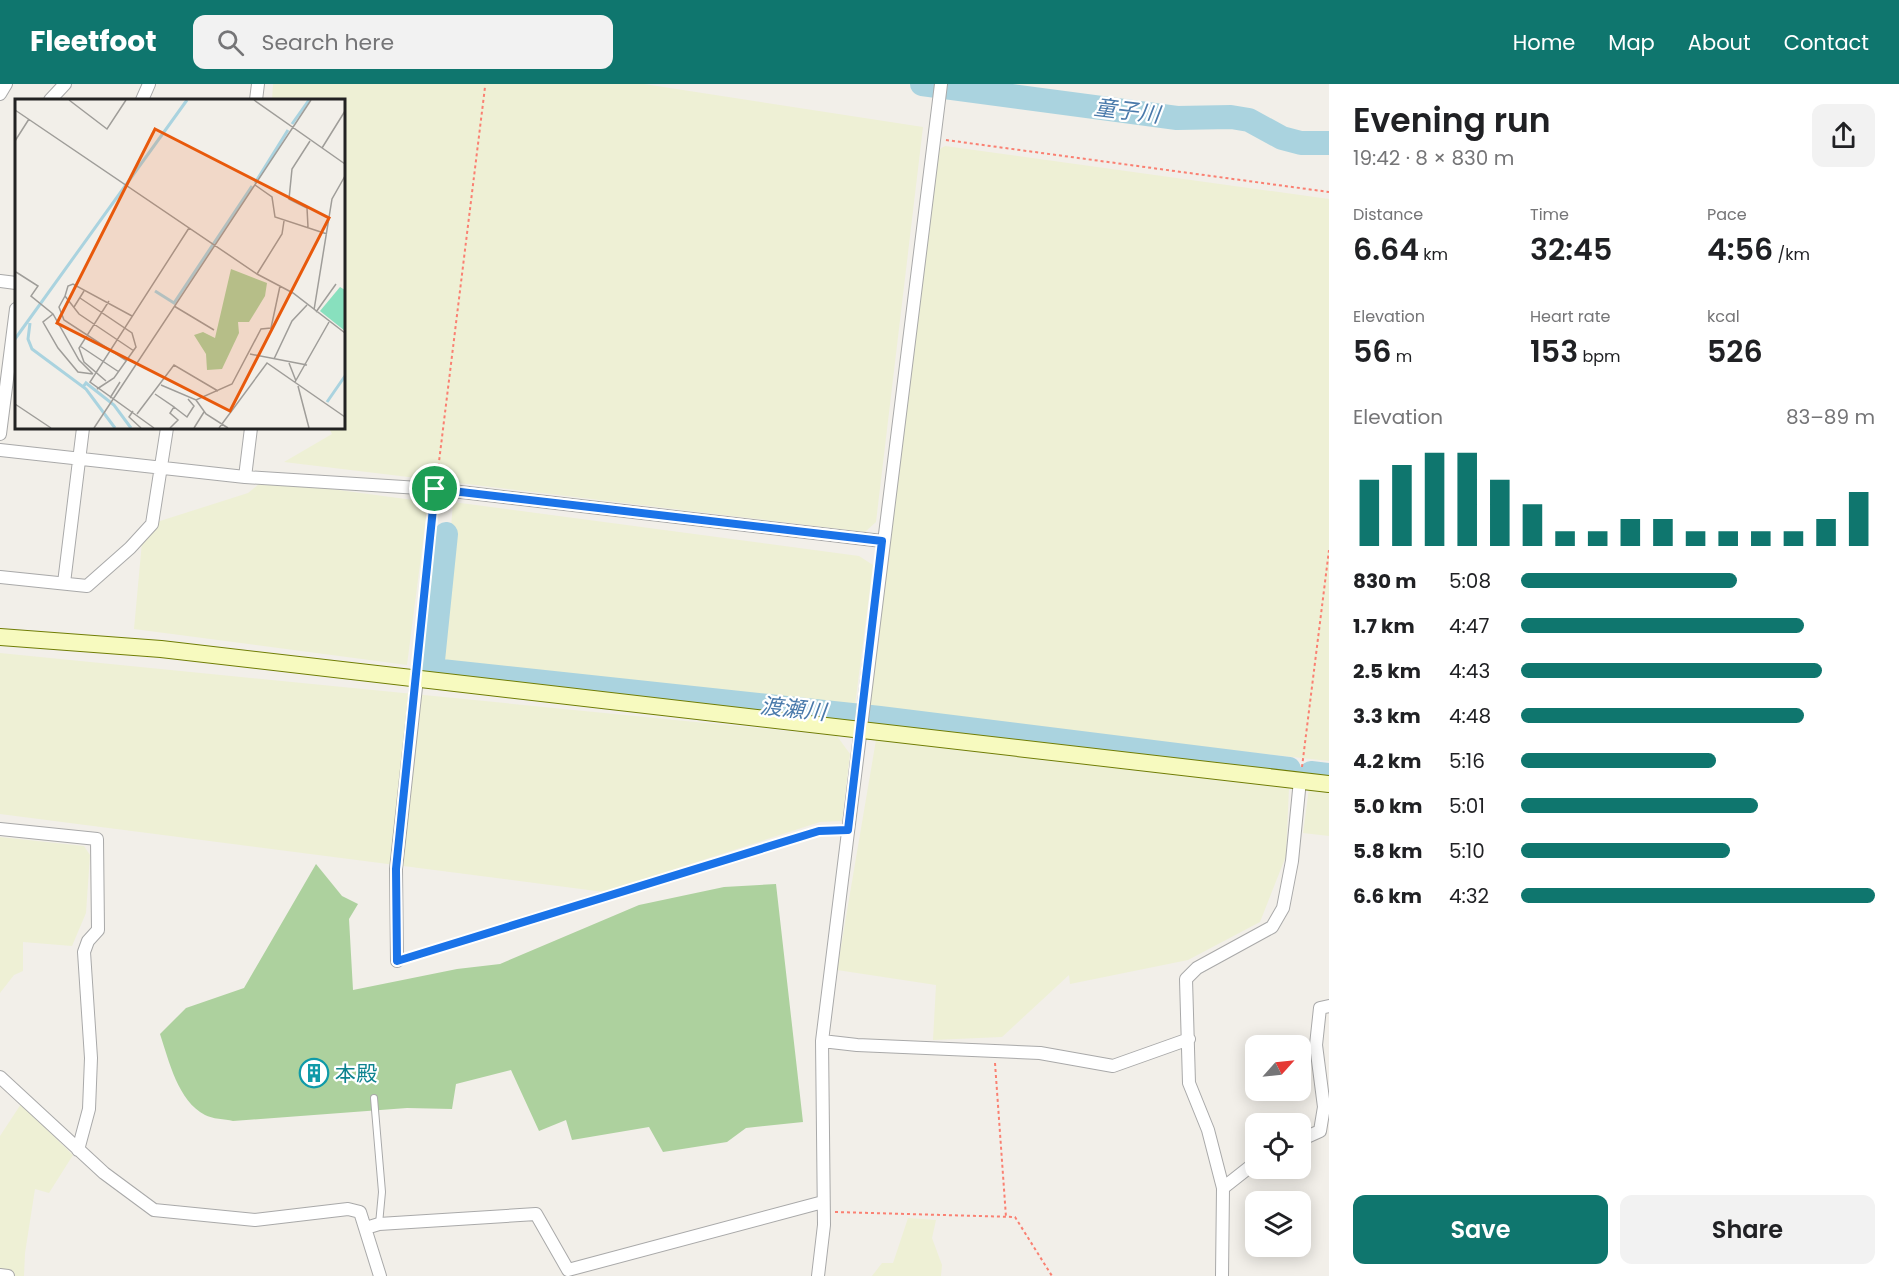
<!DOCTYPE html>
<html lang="en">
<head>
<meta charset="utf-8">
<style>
	body { margin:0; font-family:Poppins,"Noto Sans JP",sans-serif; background:#f2f2f2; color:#202124; height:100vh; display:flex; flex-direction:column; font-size:22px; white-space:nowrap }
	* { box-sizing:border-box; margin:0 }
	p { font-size:20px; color:#757577 }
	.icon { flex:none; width:33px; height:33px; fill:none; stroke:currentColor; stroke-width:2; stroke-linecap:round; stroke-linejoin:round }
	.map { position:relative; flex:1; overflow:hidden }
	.details { display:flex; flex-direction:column; background:#fff; width:570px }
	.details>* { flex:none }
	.needle { width:39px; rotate:63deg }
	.fabs { position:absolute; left:1245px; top:951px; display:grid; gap:12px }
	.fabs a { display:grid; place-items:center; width:66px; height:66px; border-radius:12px; background:#fff; box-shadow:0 3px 15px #0003; font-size:30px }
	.pin { position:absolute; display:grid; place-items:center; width:51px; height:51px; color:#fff; margin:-26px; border:3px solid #fff; border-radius:50%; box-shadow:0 2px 6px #0007 }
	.round { display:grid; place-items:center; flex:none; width:63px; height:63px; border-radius:12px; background:#f2f2f2 }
	.summary { display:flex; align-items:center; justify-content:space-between; height:102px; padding:0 24px }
	h1 { font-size:33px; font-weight:600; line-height:45px }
	.metrics { display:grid; grid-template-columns:repeat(3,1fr); gap:9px; height:102px; padding:6px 24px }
	.metrics div { display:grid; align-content:center }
	.metrics b { font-size:30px; font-weight:600 }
	.metrics small { font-size:16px; font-weight:400 }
	.metrics p { font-size:16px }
	.chart { height:168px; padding:12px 24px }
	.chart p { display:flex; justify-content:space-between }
	.chart svg { width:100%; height:108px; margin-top:6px; stroke:#0f766e; stroke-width:6 }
	.button { display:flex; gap:12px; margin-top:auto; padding:12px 24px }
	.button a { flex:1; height:69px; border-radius:12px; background:#0f766e; color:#fff; font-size:24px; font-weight:600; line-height:69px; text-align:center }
	.button a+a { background:#f2f2f2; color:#202124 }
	ul { padding:0 24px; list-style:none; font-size:20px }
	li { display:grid; grid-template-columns:96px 72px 1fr; align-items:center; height:45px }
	li i { height:15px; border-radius:8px; background:#0f766e }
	header { display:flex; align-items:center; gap:36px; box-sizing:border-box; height:84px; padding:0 30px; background:#0f766e; color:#fff }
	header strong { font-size:28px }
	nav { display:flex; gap:33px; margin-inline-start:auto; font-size:21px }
	.search { width:420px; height:54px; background:#f2f2f2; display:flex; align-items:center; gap:15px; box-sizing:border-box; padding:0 21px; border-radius:12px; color:#757577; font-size:22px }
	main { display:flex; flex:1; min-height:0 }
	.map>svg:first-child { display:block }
	.farmland { fill:#eef0d5 }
	.forest { fill:#add19e }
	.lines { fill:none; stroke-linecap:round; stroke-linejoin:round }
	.river { stroke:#aad3df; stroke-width:24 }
	.lane-casing { stroke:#a9a9a9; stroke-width:8 }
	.street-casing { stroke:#a9a9a9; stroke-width:14 }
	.secondary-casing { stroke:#707d05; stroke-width:18 }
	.path { stroke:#fa8072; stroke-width:2; stroke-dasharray:3 3; stroke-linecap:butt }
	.lane { stroke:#fff; stroke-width:6 }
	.street { stroke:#fff; stroke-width:12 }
	.secondary { stroke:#f7fabf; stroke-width:16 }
	.route-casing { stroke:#fff; stroke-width:12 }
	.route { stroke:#1a73e8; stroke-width:8 }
	.labels { text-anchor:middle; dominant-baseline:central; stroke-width:4.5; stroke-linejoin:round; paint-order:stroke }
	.culture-label { font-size:21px; fill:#0d838f; stroke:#fff; text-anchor:start }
	.water-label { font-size:22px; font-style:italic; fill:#4a7aab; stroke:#fff }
	.inset-river { fill:none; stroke:#aad3df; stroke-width:3 }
	.inset-road { fill:none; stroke:#9f9d99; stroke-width:1.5 }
	.view { fill:#e8590c; fill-opacity:0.15; stroke:#e8590c; stroke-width:3 }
	.inset-edge { fill:none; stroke:#222; stroke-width:3 }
</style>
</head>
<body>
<header>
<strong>Fleetfoot</strong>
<div class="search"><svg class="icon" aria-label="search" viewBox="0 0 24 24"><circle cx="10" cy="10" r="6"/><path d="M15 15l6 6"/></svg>Search here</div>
<nav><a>Home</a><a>Map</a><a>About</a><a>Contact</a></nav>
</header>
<main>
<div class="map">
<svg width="1329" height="1192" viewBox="0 0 1329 1192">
	<rect width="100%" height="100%" fill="#f2efe9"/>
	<!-- farmland -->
	<path class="farmland" d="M273,0h371l279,43 -47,395 -11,10 -581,-70 48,-28 -3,-6h15v-328h-72z
		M945,62l384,53v562l-460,-50 69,-561z
		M264,396l164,22 -21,163 -273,-36 9,-98 17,-10 88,-28z
		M453,418l406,54 14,9 -18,140 -414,-43z
		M0,569l837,83 13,18 -8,67 -22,1 -216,70 -604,-78z
		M876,656l413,48 -3,68 -26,66 -72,38 -118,24 -1,-9 -67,62 -69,3 3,-55 -99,-15z
		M1309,704l20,2v46l-26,-3z
		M0,753l84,9 6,9 -4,58 -14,33 -49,-4v29l-9,4 -14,18z
		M21,1020l52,51 -24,38 -14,-4 -10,64 -1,23h-24v-140z
		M908,1134l28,2 -4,18 10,27 -1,11h-69l10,-13h11z"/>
	<!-- forest -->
	<path class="forest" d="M316,780l26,32 16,8 -9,15 4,71 104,-21 43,-5 139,-59 85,-18 52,-3 27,238 -57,6 -19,14 -64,10 -14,-25 -77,13 -6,-20 -27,11 -28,-61 -55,14 -4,25 -45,-1 -174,13c-8,-2 -21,-2 -28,-6 -27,-14 -36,-54 -45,-81l26,-26 58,-20z"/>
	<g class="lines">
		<!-- river -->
		<path class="river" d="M922,0l255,34 54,-1 18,3 33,18 19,5h28
			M446,450l-14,136 448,48 409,51
			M1311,689l18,2"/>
		<!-- lane casing -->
		<g class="lane-casing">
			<path id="lane" d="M374,1014l8,94 -3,32"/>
		</g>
		<!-- street casing -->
		<g class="street-casing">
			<path id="street" d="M0,10l6,-10
				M50,16l15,-16
				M142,16l7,-16
				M256,16l2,-16
				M0,197l16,2
				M0,350l16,-125
				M0,366l245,27 190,12 447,52
				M245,393l6,-49
				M0,493l87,9 43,-38 22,-24 15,-96
				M64,499l19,-155
				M0,745l97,10 1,91 -10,11 -4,11 7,106 -2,51 -11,41
				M397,877l-1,-92 21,-191
				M822,957l35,4 183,8 73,13 76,-27
				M0,993l104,96 50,37 101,10 93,-11 12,3 20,64
				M1300,1056l20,-9 4,-24 -8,-62 4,-37 9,-2
				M1223,1104l33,-26
				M366,1144l13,-4 157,-10 32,56 255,-68
				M0,1191l8,1
				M818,1192l6,-51 -2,-184 119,-957
				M1222,1192l1,-88 -15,-58 -19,-47 -3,-104 11,-11 75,-41 11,-19 9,-47 8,-81"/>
		</g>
		<!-- secondary casing -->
		<g class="secondary-casing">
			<path id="secondary" d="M0,553l161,12 1168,135"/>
		</g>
		<!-- path -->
		<path class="path" d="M946,56l383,52
			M437,394l48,-391
			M419,579l15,-162
			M1302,683l27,-217
			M410,873l409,-126h17
			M995,979l11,154
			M835,1128l180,5 37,59"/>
		<!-- lane -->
		<use href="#lane" class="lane"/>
		<!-- street -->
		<use href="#street" class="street"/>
		<!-- secondary -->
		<use href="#secondary" class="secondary"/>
	</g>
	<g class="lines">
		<!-- route casing -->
		<g class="route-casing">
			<path id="route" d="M435,405l447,52 -34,289 -29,1 -422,130 -1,-92z"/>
		</g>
		<!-- route -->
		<use href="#route" class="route"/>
	</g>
	<!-- icons -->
	<defs>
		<g id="building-ring" transform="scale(1.5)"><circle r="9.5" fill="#fff" stroke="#0f9aa8" stroke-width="1.5"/><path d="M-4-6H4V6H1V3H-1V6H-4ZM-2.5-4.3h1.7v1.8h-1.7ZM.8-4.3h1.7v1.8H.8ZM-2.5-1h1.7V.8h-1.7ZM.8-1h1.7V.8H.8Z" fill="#0f9aa8"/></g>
	</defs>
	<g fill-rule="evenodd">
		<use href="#building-ring" x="314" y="989"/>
	</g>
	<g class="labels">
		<!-- culture labels -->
		<g class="culture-label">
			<text x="335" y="989">本殿</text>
		</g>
		<!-- water labels -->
		<g class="water-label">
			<text transform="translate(1127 27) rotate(7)">童子川</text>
			<text transform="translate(793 625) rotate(6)">渡瀬川</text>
		</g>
	</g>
	<!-- overview -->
	<g transform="translate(15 15)">
		<rect width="330" height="330" fill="#f2efe9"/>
		<path d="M216,170l36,14 -2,13 -16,26h-11l1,11 -17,36 -15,1 -1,-16 -12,-19 9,-3 12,6z" fill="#add19e"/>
		<path d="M325,188l5,3v41l-25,-20z" fill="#88e0be"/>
		<path class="inset-river" d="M277,25l17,-24M240,84l33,-53M140,192l19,12 78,-117M15,224l-2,16 4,10 54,40 29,39M0,240l172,-239M68,288l3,-4 28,22 17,23M312,303l18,-26"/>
		<path class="inset-road" d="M54,1l38,29 19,-29M239,1l91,64M0,11l242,164 36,19 52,40M0,42l14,-22M307,49l23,-37M240,86l17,12 3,20 52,17M293,128l-1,-19 -18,-9 3,-30 18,-28M1,173l22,14 -7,10 22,18 26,46 14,14M242,175l25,-40 2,-13M50,197l-6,11 5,13 63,41M65,199l52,35 4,14 -22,31 -17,11M159,207l40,24M59,208l10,-16M299,211l18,-111 13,-23M301,213l20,-28M38,215l-10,8 15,26 20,24 15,2M117,217l-59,-32 -5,2 -3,10 14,18 55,37M65,247l39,26M235,255l57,11M259,260l18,-38 15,-16M274,264l7,18M91,282l-22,-19 -5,-14 30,-47M280,283l34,-60M146,286l35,15 36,-16 29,-55 10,-1 9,-42M283,287l11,42M140,295l19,13 -4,6 8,7 -8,8M95,299l10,-16M181,301l10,14 22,14M0,305l36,24M159,308l13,10 7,-11 -6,-7M118,312l-4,6 12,11M122,315l37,-49 44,26M79,329l217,-328M139,329l-64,-46 99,-154M179,329l10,-16M204,329l48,-65 78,54"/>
		<path class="view" d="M140,30l174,89 -99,193 -173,-88z"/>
		<rect width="330" height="330" class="inset-edge"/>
	</g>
</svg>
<div class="fabs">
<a><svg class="needle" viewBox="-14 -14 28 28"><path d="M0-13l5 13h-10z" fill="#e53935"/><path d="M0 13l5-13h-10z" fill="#757577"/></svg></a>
<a><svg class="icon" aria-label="locate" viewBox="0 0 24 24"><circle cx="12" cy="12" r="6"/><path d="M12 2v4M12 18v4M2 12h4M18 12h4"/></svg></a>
<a><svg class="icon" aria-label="layers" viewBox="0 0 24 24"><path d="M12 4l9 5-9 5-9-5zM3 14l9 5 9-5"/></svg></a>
</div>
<div class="pin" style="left:435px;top:405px;background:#1e9e55"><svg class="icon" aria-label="arrive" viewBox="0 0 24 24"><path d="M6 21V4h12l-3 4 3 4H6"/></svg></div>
</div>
<section class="details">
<div class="summary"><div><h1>Evening run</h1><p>19:42 · 8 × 830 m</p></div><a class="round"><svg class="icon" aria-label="share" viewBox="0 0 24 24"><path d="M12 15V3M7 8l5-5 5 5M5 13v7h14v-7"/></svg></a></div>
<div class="metrics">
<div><p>Distance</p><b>6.64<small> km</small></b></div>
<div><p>Time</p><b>32:45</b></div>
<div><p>Pace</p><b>4:56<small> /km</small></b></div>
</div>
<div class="metrics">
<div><p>Elevation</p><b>56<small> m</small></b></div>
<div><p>Heart rate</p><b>153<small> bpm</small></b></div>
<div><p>kcal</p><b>526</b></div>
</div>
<div class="chart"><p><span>Elevation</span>83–89 m</p>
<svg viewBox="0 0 160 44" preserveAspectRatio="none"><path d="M5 44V17M15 44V11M25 44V6M35 44V6M45 44V17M55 44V27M65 44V38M75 44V38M85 44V33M95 44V33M105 44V38M115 44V38M125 44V38M135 44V38M145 44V33M155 44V22"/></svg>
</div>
<ul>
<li><b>830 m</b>5:08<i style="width:61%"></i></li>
<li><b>1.7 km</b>4:47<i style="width:80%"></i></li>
<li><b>2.5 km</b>4:43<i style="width:85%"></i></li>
<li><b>3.3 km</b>4:48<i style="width:80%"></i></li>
<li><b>4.2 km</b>5:16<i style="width:55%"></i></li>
<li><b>5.0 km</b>5:01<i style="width:67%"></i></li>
<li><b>5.8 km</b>5:10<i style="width:59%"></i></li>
<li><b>6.6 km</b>4:32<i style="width:100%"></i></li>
</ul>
<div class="button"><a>Save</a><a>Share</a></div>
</section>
</main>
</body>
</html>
